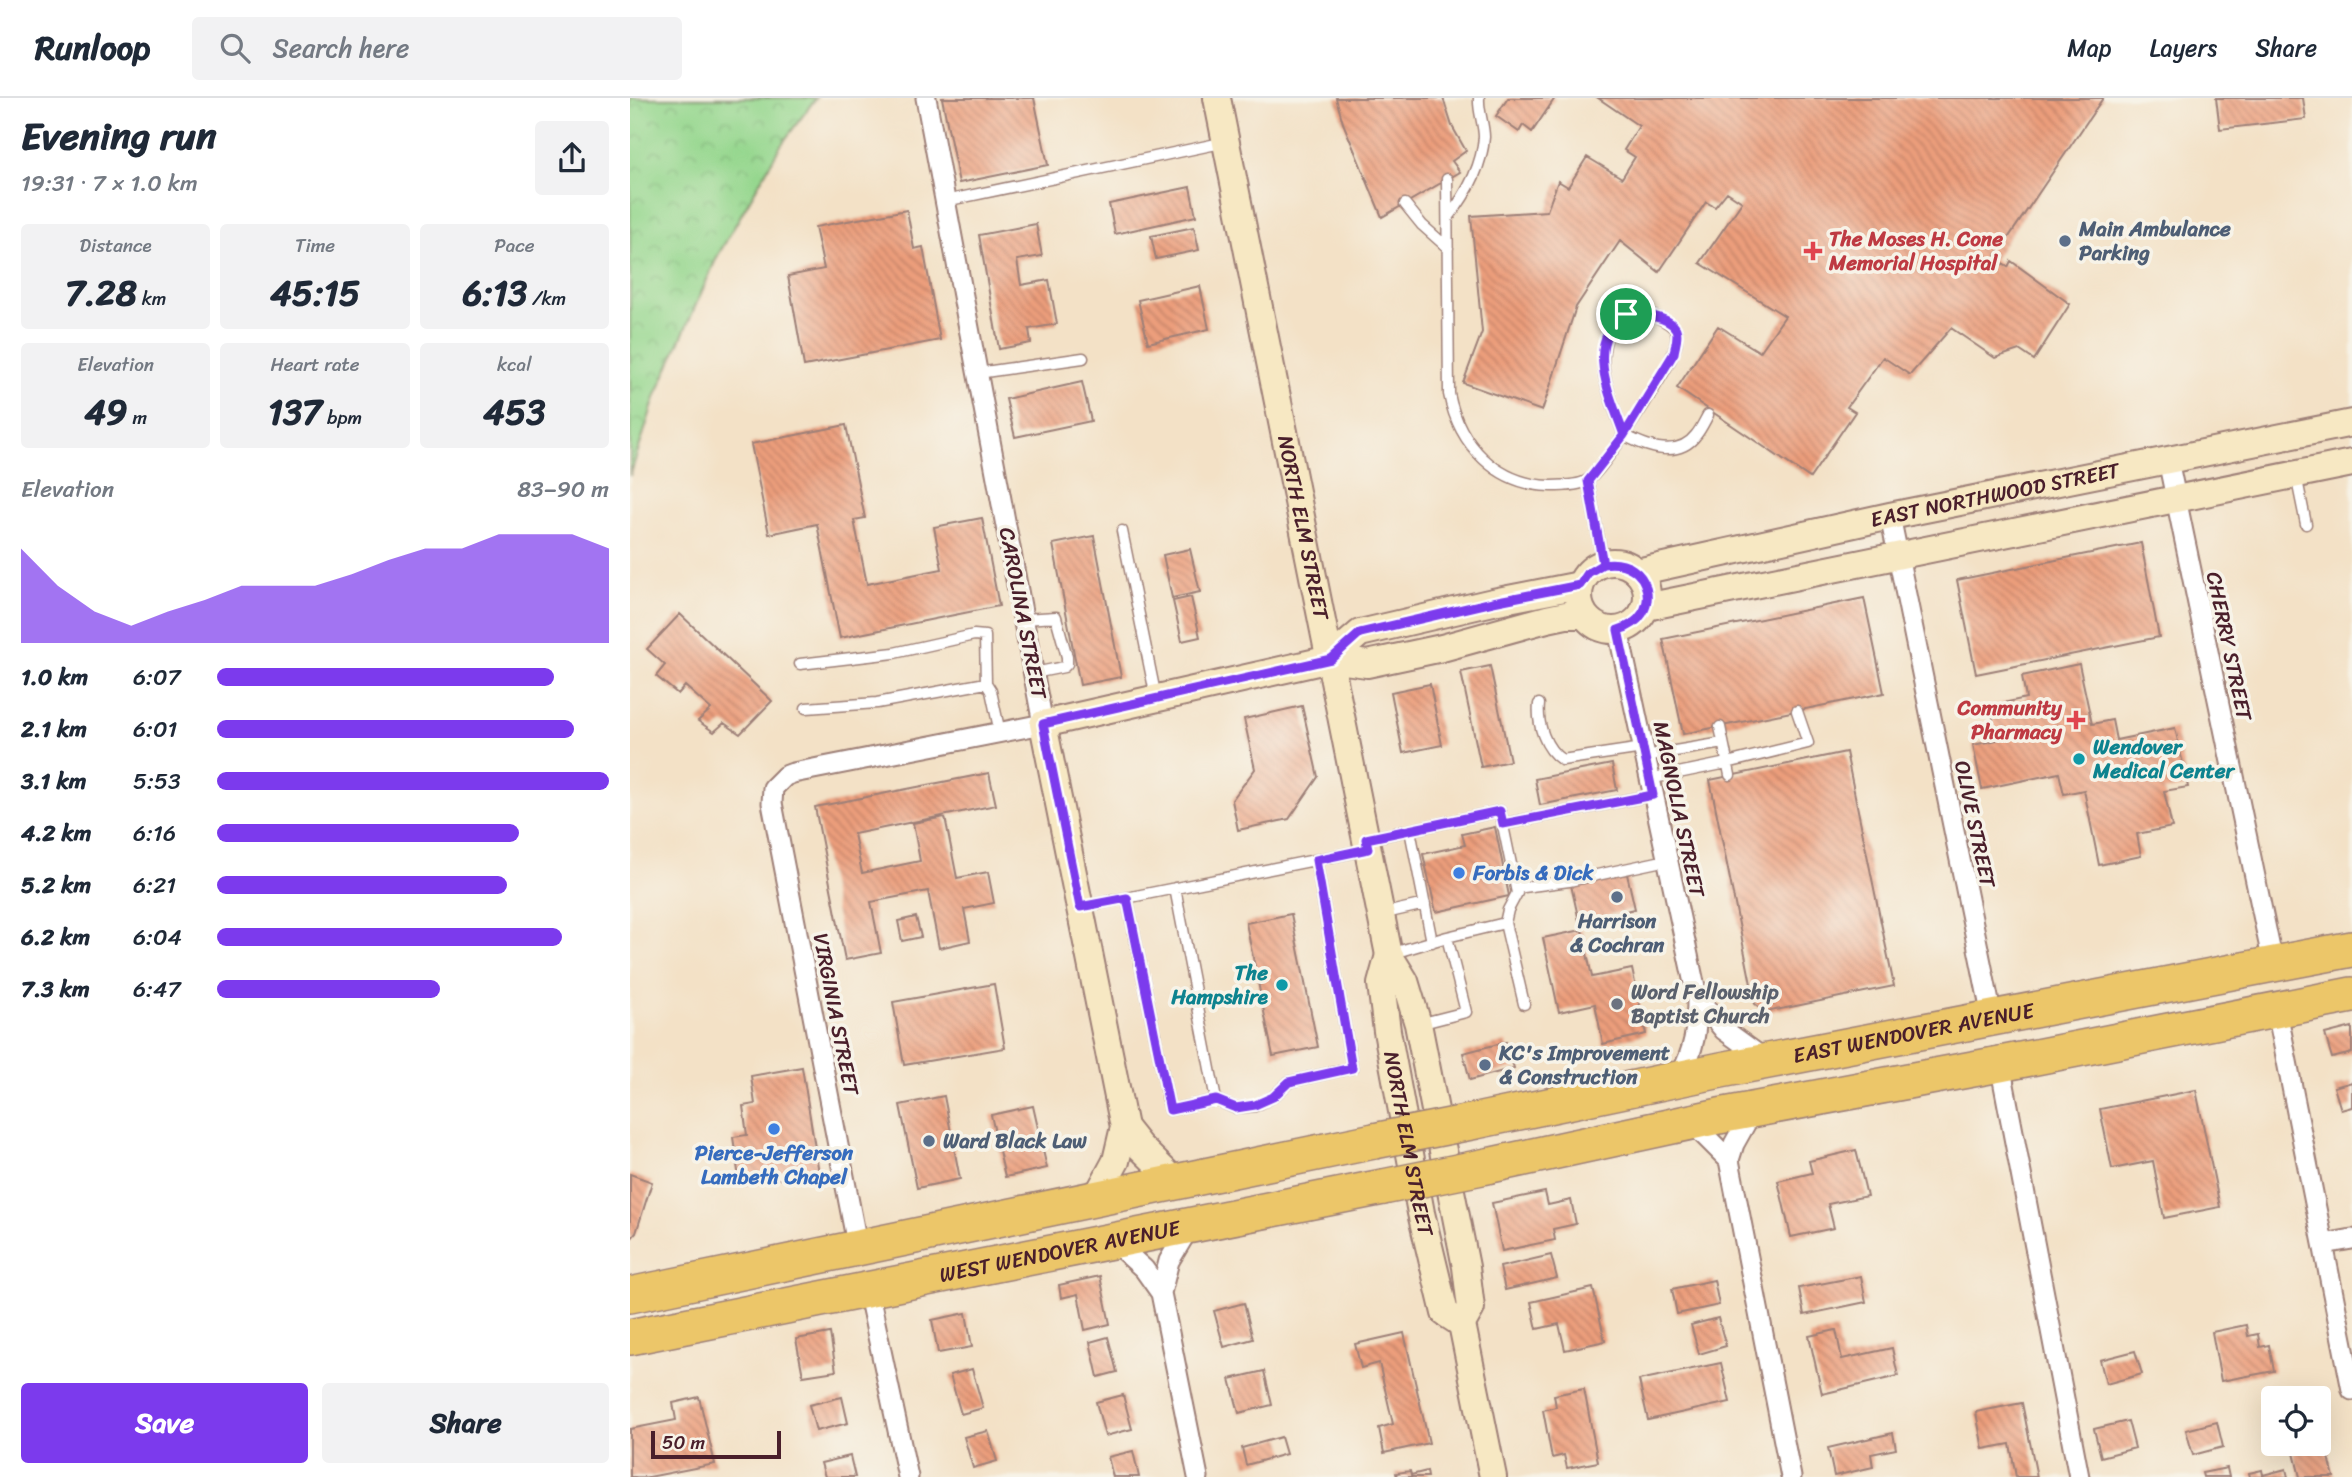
<!DOCTYPE html>
<html lang="en">
<head>
<meta charset="utf-8">
<style>
	body { margin:0; font-family:Sriracha,sans-serif; background:#f2f2f3; color:#1f2937; height:100vh; display:flex; flex-direction:column; font-size:26px; white-space:nowrap }
	* { box-sizing:border-box; margin:0 }
	p { font-size:23px; color:#747a83 }
	.icon { flex:none; width:38px; height:38px; fill:none; stroke:currentColor; stroke-width:2; stroke-linecap:round; stroke-linejoin:round }
	.map { position:relative; flex:1; overflow:hidden }
	.panel { display:flex; flex-direction:column; background:#fff; width:630px }
	.panel>* { flex:none }
	.buttons { position:absolute; left:1631px; top:1288px; display:grid; gap:14px }
	.buttons a { display:grid; place-items:center; width:70px; height:70px; border-radius:7px; background:#fff; box-shadow:0 7px 28px #0002; font-size:35px }
	.scale { position:absolute; left:21px; bottom:18px; width:130px; box-sizing:border-box; padding-left:7px; border:4px solid #4a1f2b; border-top:0; font-size:19px; line-height:24px; white-space:nowrap; color:#4a1f2b; -webkit-text-stroke:5px #f7f3e8; paint-order:stroke }
	.pin { position:absolute; display:grid; place-items:center; width:60px; height:60px; color:#fff; margin:-30px; border:4px solid #fff; border-radius:50%; box-shadow:0 2px 7px #0007 }
	.round { display:grid; place-items:center; flex:none; width:74px; height:74px; border-radius:7px; background:#f2f2f3 }
	.headline { display:flex; align-items:center; justify-content:space-between; height:119px; padding:0 21px }
	h1 { font-size:38px; font-weight:700; line-height:52px }
	.stats { display:grid; grid-template-columns:repeat(3,1fr); gap:10px; height:119px; padding:7px 21px }
	.stats div { display:grid; align-content:center; border-radius:7px; background:#f2f2f3; text-align:center }
	.stats b { font-size:35px; font-weight:700 }
	.stats small { font-size:19px; font-weight:400 }
	.stats p { font-size:19px }
	.chart { height:196px; padding:14px 21px }
	.chart p { display:flex; justify-content:space-between }
	.chart svg { width:100%; height:126px; margin-top:7px; fill:#7c3aed; opacity:.7 }
	.action { display:flex; gap:14px; margin-top:auto; padding:14px 21px }
	.action a { flex:1; height:80px; border-radius:7px; background:#7c3aed; color:#fff; font-size:28px; font-weight:700; line-height:80px; text-align:center }
	.action a+a { background:#f2f2f3; color:#1f2937 }
	ul { padding:0 21px; list-style:none; font-size:23px }
	li { display:grid; grid-template-columns:112px 84px 1fr; align-items:center; height:52px }
	li i { height:18px; border-radius:9px; background:#7c3aed }
	header { display:flex; align-items:center; gap:42px; box-sizing:border-box; height:98px; padding:0 35px; background:#fff; border-bottom:2px solid #e0e1e3 }
	header strong { font-size:33px }
	nav { display:flex; gap:38px; margin-inline-start:auto; font-size:24px }
	.search { width:490px; height:63px; background:#f2f2f3; display:flex; align-items:center; gap:18px; box-sizing:border-box; padding:0 24px; border-radius:7px; color:#747a83; font-size:26px }
	main { display:flex; flex:1; min-height:0 }
	.map>svg:first-child { display:block }
	.park { fill:url(#park-crowns); stroke:#707b5c; stroke-width:2 }
	.building { fill:url(#building-back-hatch) }
	.lines { fill:none; stroke-linecap:round; stroke-linejoin:round }
	.lane-casing { stroke:#9e8078; stroke-width:13 }
	.street-casing { stroke:#9e8078; stroke-width:23 }
	.secondary-casing { stroke:#9e8078; stroke-width:30 }
	.highway-casing { stroke:#9e8078; stroke-width:38 }
	.lane { stroke:#fff; stroke-width:10 }
	.street { stroke:#fff; stroke-width:19 }
	.secondary { stroke:#f7e8c3; stroke-width:26 }
	.highway { stroke:#ecc669; stroke-width:35 }
	.highway-bridge-casing { stroke:#9e8078; stroke-width:38; stroke-linecap:butt }
	.highway-bridge { stroke:#ecc669; stroke-width:35 }
	.route-casing { stroke:#fff; stroke-width:14 }
	.route { stroke:#7c3aed; stroke-width:9 }
	.service-dot { fill:#5c6f8a; stroke:#f7f3e8; stroke-width:2.5 }
	.health-dot { fill:#e0444e; stroke:#f7f3e8; stroke-width:2.5 }
	.culture-dot { fill:#0f9aa8; stroke:#f7f3e8; stroke-width:2.5 }
	.shop-dot { fill:#3f7fe0; stroke:#f7f3e8; stroke-width:2.5 }
	.worship-dot { fill:#6b7280; stroke:#f7f3e8; stroke-width:2.5 }
	.labels { text-anchor:middle; dominant-baseline:central; stroke-width:7; stroke-linejoin:round; paint-order:stroke }
	.service-label { font-size:21px; font-weight:bold; fill:#4e5e75; stroke:#f7f3e8; text-anchor:start }
	.health-label { font-size:21px; font-weight:bold; fill:#be3a42; stroke:#f7f3e8; text-anchor:start }
	.street-label { font-size:21px; fill:#4a1f2b; stroke:#f7f3e8 }
	.culture-label { font-size:21px; font-weight:bold; fill:#0d838f; stroke:#f7f3e8; text-anchor:start }
	.shop-label { font-size:21px; font-weight:bold; fill:#366cbe; stroke:#f7f3e8; text-anchor:start }
	.worship-label { font-size:21px; font-weight:bold; fill:#5b616d; stroke:#f7f3e8; text-anchor:start }
</style>
</head>
<body>
<header>
<strong>Runloop</strong>
<div class="search"><svg class="icon" aria-label="search" viewBox="0 0 24 24"><circle cx="10" cy="10" r="6"/><path d="M15 15l6 6"/></svg>Search here</div>
<nav><a>Map</a><a>Layers</a><a>Share</a></nav>
</header>
<main>
<section class="panel">
<div class="headline"><div><h1>Evening run</h1><p>19:31 · 7 × 1.0 km</p></div><a class="round"><svg class="icon" aria-label="share" viewBox="0 0 24 24"><path d="M12 15V3M7 8l5-5 5 5M5 13v7h14v-7"/></svg></a></div>
<div class="stats">
<div><p>Distance</p><b>7.28<small> km</small></b></div>
<div><p>Time</p><b>45:15</b></div>
<div><p>Pace</p><b>6:13<small> /km</small></b></div>
</div>
<div class="stats">
<div><p>Elevation</p><b>49<small> m</small></b></div>
<div><p>Heart rate</p><b>137<small> bpm</small></b></div>
<div><p>kcal</p><b>453</b></div>
</div>
<div class="chart"><p><span>Elevation</span>83–90 m</p>
<svg viewBox="0 0 160 44" preserveAspectRatio="none"><path d="M0 44V11L10 24L20 33L30 38L40 33L50 29L60 24L70 24L80 24L90 20L100 15L110 11L120 11L130 6L140 6L150 6L160 11V44z"/></svg>
</div>
<ul>
<li><b>1.0 km</b>6:07<i style="width:86%"></i></li>
<li><b>2.1 km</b>6:01<i style="width:91%"></i></li>
<li><b>3.1 km</b>5:53<i style="width:100%"></i></li>
<li><b>4.2 km</b>6:16<i style="width:77%"></i></li>
<li><b>5.2 km</b>6:21<i style="width:74%"></i></li>
<li><b>6.2 km</b>6:04<i style="width:88%"></i></li>
<li><b>7.3 km</b>6:47<i style="width:57%"></i></li>
</ul>
<div class="action"><a>Save</a><a>Share</a></div>
</section>
<div class="map">
<svg width="1722" height="1379" viewBox="0 0 1722 1379">
	<defs>
		<pattern id="park-crowns" width="20" height="18" patternUnits="userSpaceOnUse" patternTransform="scale(1.75)"><rect width="20" height="18" fill="#95d78e"/><path d="M2 6a3 3 0 1 1 6 0M12 15a3 3 0 1 1 6 0" fill="none" stroke="#82b87b"/></pattern>
		<pattern id="building-back-hatch" width="6" height="6" patternUnits="userSpaceOnUse" patternTransform="scale(1.75)"><rect width="6" height="6" fill="#ec9e7c"/><path d="M-1 5l2 2M0 0l6 6M5-1l2 2" fill="none" stroke="#c18066"/></pattern>
	</defs>
	<rect width="100%" height="100%" fill="#f7f3e8"/>
	<filter id="ink" filterUnits="userSpaceOnUse"><feTurbulence type="fractalNoise" baseFrequency=".0143" numOctaves="2"/><feDisplacementMap in="SourceGraphic" scale="14" xChannelSelector="R" yChannelSelector="G"/><feConvolveMatrix kernelMatrix="1 2 1 2 8 2 1 2 1" color-interpolation-filters="sRGB"/></filter>
	<filter id="wash" filterUnits="userSpaceOnUse"><feTurbulence type="fractalNoise" baseFrequency=".00686" numOctaves="4" result="noise"/><feDisplacementMap in="SourceGraphic" scale="28" xChannelSelector="R" yChannelSelector="G"/><feGaussianBlur stdDeviation="1.57" result="paint"/><feColorMatrix in="noise" values="0 0 0 0 0 0 0 0 0 0 0 0 0 0 0 0 0 1.4 0 .05"/><feComposite in="paint" operator="in"/></filter>
	<g filter="url(#wash)">
		<rect width="100%" height="100%" fill="#f3e1c6"/>
		<!-- park -->
		<path class="park" d="M0,0h186l-35,47 -64,112 -61,138 -26,81z"/>
		<g id="blocks">
			<!-- building -->
			<path class="building" d="M312,0h92l14,67 -89,18z
				M706,0h107l9,28 14,25 -14,10 8,11 -78,45 -39,-94z
				M878,0h47l-23,34 -9,-7 -4,7 -23,-16z
				M968,0h505l-109,161 14,8 3,-6 59,43 -36,56 -15,-10 -24,8 -44,-30 -41,47 -27,-18 -36,50 8,5 -45,66 -133,-90 41,-62 42,26 25,-36 -85,-53 42,-61 -15,-10 -12,15 -9,-5 -47,70 -39,-31 -44,66 -34,104 -79,-28 19,-51 -11,-116 76,-5 11,-30 10,6 19,-30 35,21 13,-21 -11,-7 15,-24z
				M1586,0h87l3,21 -86,10z
				M560,89l6,29 -81,18 -6,-30z
				M277,112l7,39 9,-2 17,93 -136,26 -16,-90 36,-7 -9,-42z
				M406,126l6,32 -25,4 4,25 28,-5 8,44 -28,5 2,14 -32,6 -20,-114z
				M564,129l5,23 -43,9 -5,-23z
				M570,188l9,43 -61,14 -10,-43z
				M452,284l9,39 -76,16 -9,-38z
				M216,327l19,93 -11,2 13,64 75,-15 -8,-42 48,-9 17,88 -159,32 -23,-114 -48,10 -18,-90z
				M464,438l27,141 -41,8 -27,-141z
				M1511,445l18,94 -183,37 -19,-94z
				M560,451l10,43 -28,6 -9,-43z
				M561,499l9,40 -18,4 -9,-40z
				M1234,500l20,95 -201,41 -20,-95z
				M50,516l92,87 -32,33 -16,-11 -10,9 -16,-11 13,-12 -26,-23 -7,8 -22,-18 9,-11 -18,-16z
				M1449,566l13,60 20,-4 4,20 59,-12 13,59 -24,4 8,36 -35,7 4,22 -42,9 -15,-75 -20,4 -5,-21 -77,16 -9,-44 24,-5 -7,-34 36,-8 -4,-22z
				M860,568l20,95 -29,6 -20,-95z
				M800,586l12,61 -39,8 -12,-61z
				M672,608l16,71 -29,42 -51,11 -6,-30 23,-31 -11,-50z
				M1216,654l48,234 -128,26 -11,-8 -45,-224z
				M982,666l5,26 -77,15 -5,-26z
				M359,675l7,32 -142,29 8,39 58,-12 -7,-38 32,-6 12,61 31,-6 6,31 -30,6 6,32 -31,7 -11,-57 -57,11 10,51 -36,7 -30,-153z
				M865,729l14,69 -73,16 -13,-58 42,-9 -3,-11z
				M997,776l8,35 -56,12 -8,-36z
				M661,816l27,133 -45,9 -27,-133z
				M286,819l5,20 -19,4 -4,-20z
				M952,832l10,47 40,-8 14,65 -43,10 -8,-40 -36,8 -16,-74z
				M364,886l11,64 -101,17 -11,-63z
				M1722,929v26l-20,5 -7,-24z
				M876,944l8,26 -44,12 -7,-27z
				M172,969l17,106 -79,12 -7,-48 14,-2 -4,-29 12,-2 -4,-28z
				M1722,984v25l-11,3 -7,-23z
				M1566,992l24,117 -56,11 -11,-57 -41,8 -12,-60z
				M314,998l16,83 -43,9 -17,-83z
				M403,1008l14,62 -42,9 -14,-62z
				M1226,1052l11,46 -39,8 6,24 -43,9 -13,-56 34,-8 -3,-12z
				M0,1076l22,8 -16,51 -6,7z
				M915,1094l3,13 23,-5 5,24 -23,5 2,11 -53,11 -10,-48z
				M921,1157l6,23 -52,12 -5,-23z
				M470,1178l10,48 -25,6 -7,-36 -17,4 -2,-13z
				M1231,1178l5,26 -62,13 -5,-27z
				M1084,1182l5,25 -42,9 -5,-25z
				M963,1190l12,53 -40,9 -6,-26 -22,5 -6,-27z
				M614,1205l9,36 -29,8 -10,-36z
				M336,1215l6,34 -34,6 -6,-33z
				M1088,1220l8,28 -27,8 -8,-29z
				M1616,1227l2,11 10,-2 2,13 9,-2 5,26 -53,10 -9,-49z
				M1206,1232l6,29 50,-11 6,28 -76,18 -13,-58z
				M200,1235l6,38 -33,5 -7,-37z
				M774,1235l25,110 -45,10 -5,-25 14,-4 -14,-61 -18,5 -6,-24z
				M478,1239l9,35 -19,5 -8,-35z
				M1505,1253l7,23 -36,10 -6,-24z
				M1091,1265l9,39 -82,18 -9,-40z
				M342,1271l11,39 -22,6 -11,-39z
				M634,1273l8,34 -33,8 -9,-34z
				M954,1291l14,73 -31,6 -3,-13 -12,3 -9,-48 13,-3 -2,-12z
				M493,1297l9,34 -27,7 -9,-34z
				M69,1299l16,67 -66,13h-19v-48l46,-9 -3,-17z
				M212,1299l6,26 -32,8 -7,-26z
				M1392,1305l15,74h-21l-6,-33 -27,5 -7,-37z
				M1498,1323l7,27 -34,9 -7,-28z
				M1587,1324l6,25 -30,8 -7,-25z
				M358,1333l9,30 -24,7 -9,-31z
				M1263,1335l3,16 -25,5 2,13 -39,9 -6,-28z
				M651,1339l5,17 -40,11 -4,-17z
				M1696,1347l8,32h-34l-6,-24z
				M503,1353l6,26h-26l-5,-20z
				M220,1358l5,21h-30l-4,-14z
				M1597,1370l2,9h-26l-1,-4z
				M1656,1371l2,8h-38l-1,-4 13,-3 1,5z
				M780,1373l1,4 16,-4 1,6h-31l-1,-4z"/>
		</g>
	</g>
	<g filter="url(#ink)">
		<use href="#blocks" fill-opacity="0" stroke="#9e8078" stroke-width="2"/>
		<g class="lines">
			<!-- lane casing -->
			<g class="lane-casing">
				<path id="lane" d="M817,81l2,215c10,51 48,91 102,92 10,0 28,0 37,-6 15,-10 80,-110 86,-129 3,-7 3,-14 2,-21 -9,-10 -25,-17 -39,-17 -12,1 -22,6 -27,16 -17,36 2,72 14,106 22,12 54,24 72,0 5,-6 8,-13 12,-20
					M315,103l281,-59
					M775,106l17,21 26,23
					M818,120c18,-23 34,-51 36,-81 0,-13 -6,-26 -5,-39
					M348,275l105,-15
					M1666,377l10,49
					M958,383l15,82
					M492,433l34,167
					M394,521l32,-2 11,40v7l-3,3 -30,6
					M170,566l94,-11 80,-18 11,1 1,47 5,8 9,42
					M909,606c-2,20 6,45 23,56l81,-12
					M176,610l71,-5 109,-20
					M1090,629l10,48
					M1015,658l78,-13
					M1019,681l78,-16 81,-20 -11,-32
					M873,726l150,-29
					M780,732l22,112
					M737,741l133,-28 17,82 -9,17 -3,13 -58,14 -57,17
					M886,790l53,-7 98,-21
					M497,800l43,212 46,-10 -41,-212
					M451,809l284,-57
					M751,816l44,-10
					M875,825l19,81
					M789,926l47,-12 -19,-75
					M586,1002l19,8 20,-2 18,-9 16,-15 63,-14 -36,-208"/>
			</g>
			<!-- street casing -->
			<g class="street-casing">
				<path id="street" d="M1538,362l105,503
					M1260,418l102,501
					M988,532l79,367c0,35 -2,50 -18,82
					M1067,899l27,33 43,31
					M1647,913l75,379
					M1370,966l79,413
					M1123,1012l-19,34 -5,16 62,317
					M1061,1024l38,38
					M560,1128l-21,35 -8,32 37,184
					M483,1143l31,28 17,24
					M1694,1146l28,-5
					M228,1151l-86,-446 1,-15 12,-12 8,-3 250,-49 -117,-626
					M238,1192l40,187"/>
			</g>
			<!-- secondary casing -->
			<g class="secondary-casing">
				<g id="secondary">
					<path id="s1" d="M587,0l172,857 16,26 13,43 48,243 5,41 -9,16 31,153"/>
					<circle cx="983" cy="498" r="34"/>
					<path id="s2" d="M1007,474l253,-56 462,-93"/>
					<path d="M1016,509l706,-144"/>
					<path d="M700,561l30,-26 133,-31 87,-17"/>
					<path id="s3" d="M759,857l-8,29 6,47 34,182 24,100 17,11"/>
					<path d="M494,1029l16,20 37,36"/>
					<path d="M465,1102l21,-39 8,-34 -81,-403 287,-65 37,5 75,-16 105,-29 19,-4h18"/>
				</g>
			</g>
			<!-- highway casing -->
			<g class="highway-casing">
				<g id="highway">
					<path id="s4" d="M846,1023l245,-51 631,-121"/>
					<path d="M857,1068l232,-50 281,-52 352,-69"/>
					<path d="M0,1197l744,-154"/>
					<path id="s5" d="M0,1239l753,-150"/>
				</g>
			</g>
			<!-- lane -->
			<use href="#lane" class="lane"/>
			<!-- street -->
			<use href="#street" class="street"/>
			<!-- secondary -->
			<use href="#secondary" class="secondary"/>
			<!-- highway -->
			<use href="#highway" class="highway"/>
			<!-- highway-bridge casing -->
			<g class="highway-bridge-casing">
				<path id="highway-bridge" d="M744,1043l102,-20
					M753,1089l104,-21"/>
			</g>
			<!-- highway-bridge -->
			<use href="#highway-bridge" class="highway-bridge"/>
		</g>
	</g>
	<g class="lines" filter="url(#ink)">
		<!-- route casing -->
		<g class="route-casing">
			<path id="route" d="M996,216c-44,27 -15,83 -2,121l-36,46 15,83 -15,9 -8,12 -87,17 -133,31 -29,26 -288,65 37,183 47,-9 43,212 46,-10 20,8 19,-3 18,-8 16,-15 63,-14 -36,-208 52,-11 -2,-10 134,-28 3,13 150,-29 -35,-165c47,-12 34,-74 -15,-66l-15,-83 36,-46 50,-82c1,-7 5,-17 2,-24 -7,-13 -37,-16 -50,-15"/>
		</g>
		<!-- route -->
		<use href="#route" class="route"/>
	</g>
	<!-- markers -->
	<g class="service-dot">
		<circle cx="1435" cy="143" r="7"/>
		<circle cx="987" cy="799" r="7"/>
		<circle cx="855" cy="967" r="7"/>
		<circle cx="299" cy="1043" r="7"/>
	</g>
	<g class="health-dot">
		<path d="M1179.5 142.5h7v7h7v7h-7v7h-7v-7h-7v-7h7z"/>
		<path d="M1442.5 611.5h7v7h7v7h-7v7h-7v-7h-7v-7h7z"/>
	</g>
	<g class="culture-dot">
		<circle cx="1449" cy="661" r="7"/>
		<circle cx="652" cy="887" r="7"/>
	</g>
	<g class="shop-dot">
		<circle cx="829" cy="775" r="7"/>
		<circle cx="144" cy="1031" r="7"/>
	</g>
	<circle class="worship-dot" cx="987" cy="906" r="7"/>
	<g class="labels">
		<!-- service labels -->
		<g class="service-label">
			<text x="1449" y="131">Main Ambulance<tspan x="1449" dy="24">Parking</tspan></text>
			<text x="987" y="823" text-anchor="middle">Harrison<tspan x="987" dy="24">&amp; Cochran</tspan></text>
			<text x="869" y="955">KC's Improvement<tspan x="869" dy="24">&amp; Construction</tspan></text>
			<text x="313" y="1043">Ward Black Law</text>
		</g>
		<!-- health labels -->
		<g class="health-label">
			<text x="1199" y="141">The Moses H. Cone<tspan x="1199" dy="24">Memorial Hospital</tspan></text>
			<text x="1432" y="610" text-anchor="end">Community<tspan x="1432" dy="24">Pharmacy</tspan></text>
		</g>
		<!-- street labels -->
		<g class="street-label">
			<text stroke="none"><textPath href="#s2" startOffset="366">EAST NORTHWOOD STREET</textPath></text>
			<text stroke="none"><textPath href="#s1" startOffset="438">NORTH ELM STREET</textPath></text>
			<text transform="translate(393 515) rotate(79)">CAROLINA STREET</text>
			<text transform="translate(1599 548) rotate(78)">CHERRY STREET</text>
			<text transform="translate(1049 711) rotate(78)">MAGNOLIA STREET</text>
			<text transform="translate(1345 726) rotate(78)">OLIVE STREET</text>
			<text transform="translate(206 916) rotate(79)">VIRGINIA STREET</text>
			<text stroke="none"><textPath href="#s4" startOffset="446">EAST WENDOVER AVENUE</textPath></text>
			<text stroke="none"><textPath href="#s3" startOffset="192">NORTH ELM STREET</textPath></text>
			<text stroke="none"><textPath href="#s5" startOffset="438">WEST WENDOVER AVENUE</textPath></text>
		</g>
		<!-- culture labels -->
		<g class="culture-label">
			<text x="1463" y="649">Wendover<tspan x="1463" dy="24">Medical Center</tspan></text>
			<text x="638" y="875" text-anchor="end">The<tspan x="638" dy="24">Hampshire</tspan></text>
		</g>
		<!-- shop labels -->
		<g class="shop-label">
			<text x="843" y="775">Forbis &amp; Dick</text>
			<text x="144" y="1055" text-anchor="middle">Pierce-Jefferson<tspan x="144" dy="24">Lambeth Chapel</tspan></text>
		</g>
		<!-- worship labels -->
		<g class="worship-label">
			<text x="1001" y="894">Word Fellowship<tspan x="1001" dy="24">Baptist Church</tspan></text>
		</g>
	</g>
</svg>
<div class="buttons">
<a><svg class="icon" aria-label="locate" viewBox="0 0 24 24"><circle cx="12" cy="12" r="6"/><path d="M12 2v4M12 18v4M2 12h4M18 12h4"/></svg></a>
</div>
<div class="scale">50 m</div>
<div class="pin" style="left:996px;top:216px;background:#1e9e55"><svg class="icon" aria-label="arrive" viewBox="0 0 24 24"><path d="M6 21V4h12l-3 4 3 4H6"/></svg></div>
</div>
</main>
</body>
</html>
